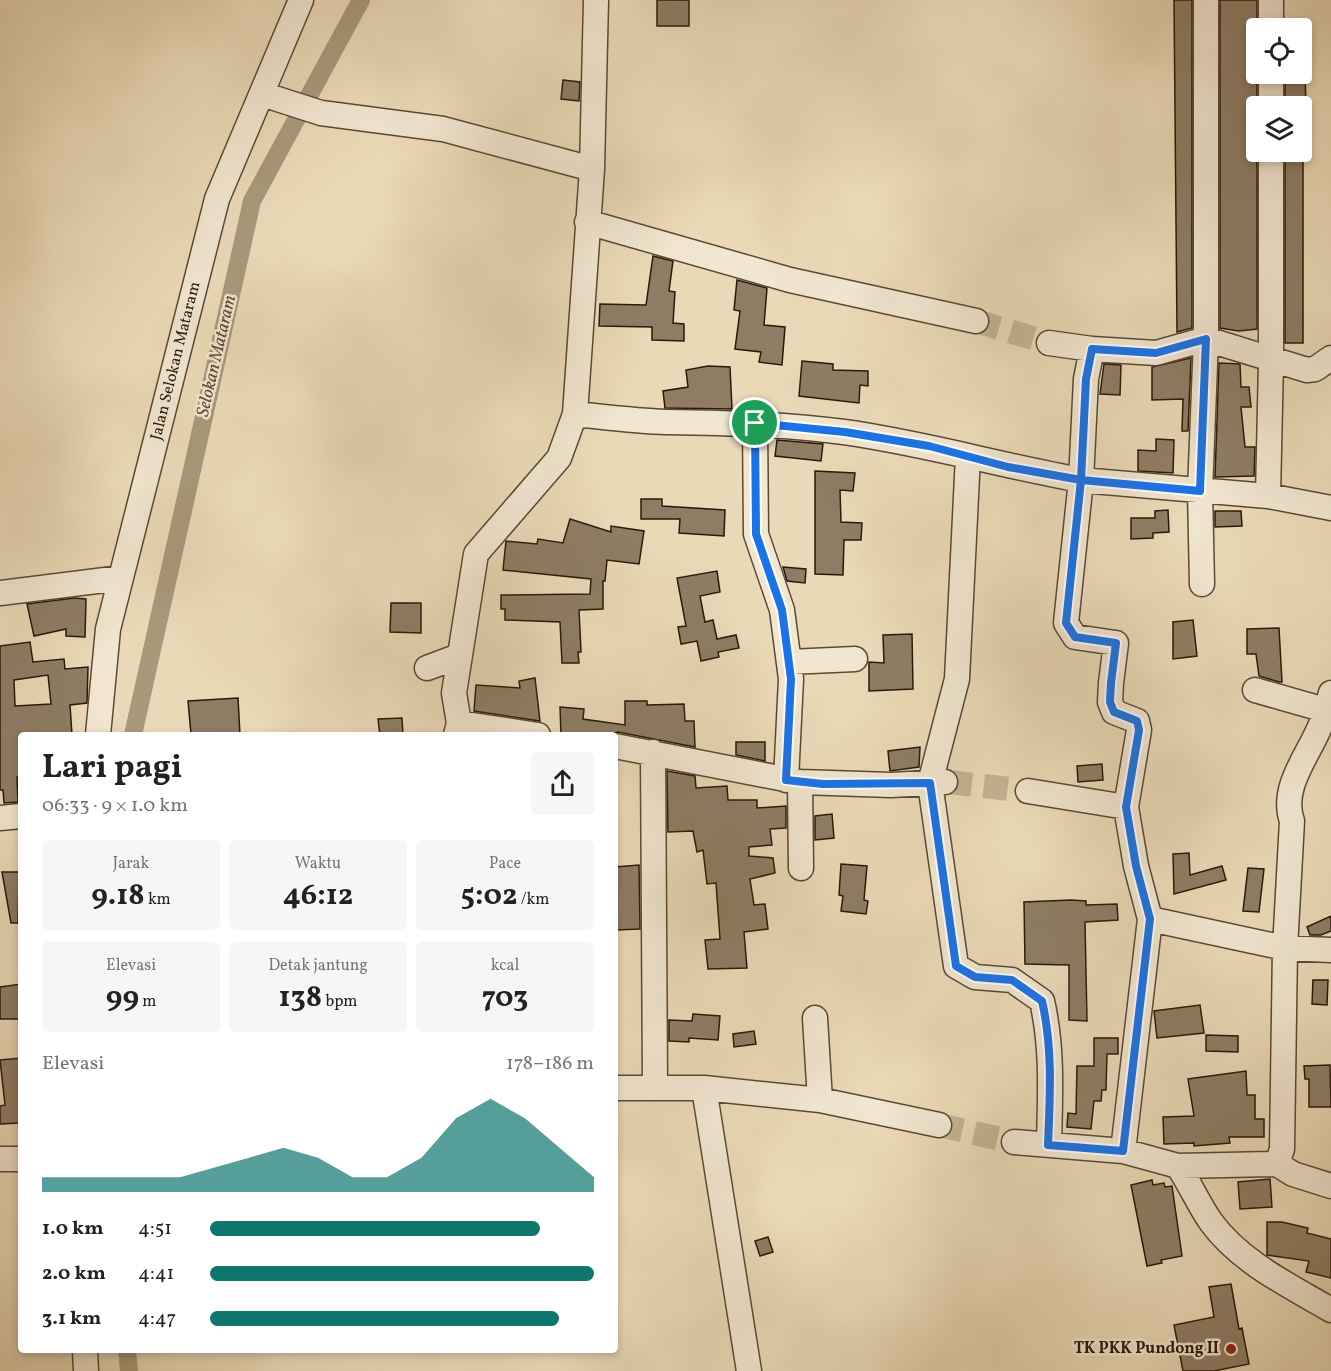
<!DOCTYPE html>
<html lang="id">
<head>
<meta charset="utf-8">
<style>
	body { margin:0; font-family:Vollkorn,serif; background:#f6f6f6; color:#222; height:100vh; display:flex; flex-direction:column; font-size:22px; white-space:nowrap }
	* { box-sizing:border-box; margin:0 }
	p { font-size:20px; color:#767676 }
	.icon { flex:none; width:33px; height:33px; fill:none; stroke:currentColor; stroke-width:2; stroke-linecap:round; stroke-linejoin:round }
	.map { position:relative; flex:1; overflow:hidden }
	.panel { position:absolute; left:18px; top:732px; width:600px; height:621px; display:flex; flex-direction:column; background:#fff; border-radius:6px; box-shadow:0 3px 9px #0003 }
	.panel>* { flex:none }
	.tools { position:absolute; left:1246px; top:18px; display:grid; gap:12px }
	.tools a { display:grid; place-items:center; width:66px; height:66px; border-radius:6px; background:#fff; box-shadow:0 3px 9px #0003; font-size:30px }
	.pin { position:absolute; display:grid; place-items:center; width:51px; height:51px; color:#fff; margin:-26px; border:3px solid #fff; border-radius:50%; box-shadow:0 2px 6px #0007 }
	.round { display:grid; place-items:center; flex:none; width:63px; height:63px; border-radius:6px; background:#f6f6f6 }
	.head { display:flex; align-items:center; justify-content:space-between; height:102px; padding:0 24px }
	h1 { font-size:33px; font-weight:700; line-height:45px }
	.figures { display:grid; grid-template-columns:repeat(3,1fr); gap:9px; height:102px; padding:6px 24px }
	.figures div { display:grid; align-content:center; border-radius:6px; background:#f6f6f6; text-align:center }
	.figures b { font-size:30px; font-weight:700 }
	.figures small { font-size:16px; font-weight:400 }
	.figures p { font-size:16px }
	.chart { height:168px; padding:12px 24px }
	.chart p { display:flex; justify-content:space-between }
	.chart svg { width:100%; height:108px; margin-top:6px; fill:#0f766e; opacity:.7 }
	ul { padding:0 24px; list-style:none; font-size:20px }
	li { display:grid; grid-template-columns:96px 72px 1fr; align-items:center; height:45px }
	li i { height:15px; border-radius:8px; background:#0f766e }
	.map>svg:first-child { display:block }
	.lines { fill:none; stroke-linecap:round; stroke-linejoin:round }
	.canal { stroke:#a9987c; stroke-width:18 }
	.building { fill:#8e7d64; stroke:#2a190a; stroke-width:1.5; fill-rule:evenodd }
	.minor-tunnel { stroke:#c4b394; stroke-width:24; stroke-dasharray:24 12; stroke-linecap:butt }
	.minor-casing { stroke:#5a4935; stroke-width:27 }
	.minor { stroke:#f1e6d0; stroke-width:24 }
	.route-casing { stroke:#fff; stroke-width:12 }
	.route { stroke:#1a73e8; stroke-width:8 }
	.poi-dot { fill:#8f2418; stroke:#f1e6d0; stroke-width:2 }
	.labels { text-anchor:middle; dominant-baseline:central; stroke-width:5; stroke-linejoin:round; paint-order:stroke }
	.street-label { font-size:16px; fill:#2a190a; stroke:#f1e6d0 }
	.poi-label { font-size:16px; font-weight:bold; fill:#2a190a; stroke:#f1e6d0; text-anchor:end }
	.water-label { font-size:18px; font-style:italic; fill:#5d4c38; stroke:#f1e6d0 }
</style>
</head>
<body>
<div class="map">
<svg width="1331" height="1371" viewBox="0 0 1331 1371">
	<rect width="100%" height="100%" fill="#ead9b7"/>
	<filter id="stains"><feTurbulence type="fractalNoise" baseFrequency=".00333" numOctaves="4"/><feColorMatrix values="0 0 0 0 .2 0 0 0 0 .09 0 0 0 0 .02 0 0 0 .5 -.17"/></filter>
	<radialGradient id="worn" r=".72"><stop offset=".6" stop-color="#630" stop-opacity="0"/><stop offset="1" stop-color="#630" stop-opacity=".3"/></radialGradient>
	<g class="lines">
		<!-- canal -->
		<path class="canal" d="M133,735l119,-534 109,-201
			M127,1350l2,21"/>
	</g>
	<!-- building -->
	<path class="building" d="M657,0h32v26h-32z
		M1174,0h18v328l-15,4z
		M1220,0h37v329l-18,2 -19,-3z
		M1285,74h20l1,32h-21z
		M563,80l17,2 -1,19 -18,-2z
		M1285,152h18v191h-18z
		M653,256l20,5 -4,30 6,1 -2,31 11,1v17l-32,-1v-13l-53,-1 1,-22 46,1z
		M737,280l30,8 -3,37 21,2 -3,38 -23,-3 2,-10 -26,-3 5,-38 -6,-1z
		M1191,358l-3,73h-6l1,-32 -31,1v-33z
		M802,361l31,3v6l35,1v15l-8,-1 -1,18 -60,-7z
		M1219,363l21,1 1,23h8l2,20h-10l4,40h10l-1,29 -39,1z
		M1104,364l17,1 -1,30 -20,-1z
		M708,366l22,1 2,42 -67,-1 -2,-17 25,-4 -2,-17z
		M1156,439l18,1 -1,33 -35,-2v-21l18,1z
		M777,440l46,4 -2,17 -46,-5z
		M815,471l40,2 -2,18 -13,-1 1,32 21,1 -1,17h-17l-1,35 -28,-1z
		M641,499h21v7l63,4 -1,26 -45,-3 1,-14h-39z
		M1168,510l1,22 -16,1v5l-22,1v-21h24v-7z
		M1215,511h26l1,15 -27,1z
		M570,519l41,13v-6l33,5 -5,33 -32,-4 -2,21h-2v28l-24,1 2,42h-3l1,11h-17l-2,-41 -55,-2v-11h-4v-14l89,-1 1,-15 -88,-9 3,-29 31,3 1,-5 25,4z
		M783,567l23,2 -1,14 -18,-2z
		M717,571l3,21 -20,4 5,26 8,-2 4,19 19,-4 3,13 -21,4 1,5 -18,4 -4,-20 -16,3 -3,-17 8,-1 -9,-48z
		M74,598l12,1 -1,38 -19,-1v-7l-32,7 -7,-32z
		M391,603h30v30l-31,-1z
		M1193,620l4,36 -24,3v-37z
		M1279,628l3,54h-3l-20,-6 -3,-22h-9v-25z
		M912,634l1,55 -44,2v-29l15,1 -1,-28z
		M30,642l3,20 31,-3 1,10 23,-2 -1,36 -17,2 2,30h-51v42h-4l1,25 -14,1 -1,-13h-3v-144zM48,675l3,29 -36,2 -1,-26z
		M535,678l5,43 -66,-10 2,-26 44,3 -1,-7z
		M238,698l2,37 -49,-1 -3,-33z
		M625,701h22v4l37,-1 1,17h9l1,26 -77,-15 -11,3h-46l-1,-28 24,2 -1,10 42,6z
		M402,718l1,17h-23l-2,-16z
		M736,742h29v19l-29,-6z
		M920,747l-1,20 -29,4 -2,-20z
		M1102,764l1,16 -25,2 -1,-16z
		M667,771l28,5 1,12 31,-2 1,14h29v8l29,-2v22l-16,1 2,16 -23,2v9l24,2 2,15 -25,6 4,26 11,-1 3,25 -24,3 3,36 -39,1 -3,-29 15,-1 -4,-56 -9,1 -4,-34 -6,2 -4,-21 -25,1z
		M832,814l2,24 -19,2v-24z
		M1189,853l1,22 32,-9 4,14 -52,14 -1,-40z
		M841,864l26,2 -3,34 4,1 -2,13 -25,-3 2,-15 -4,-1z
		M639,865l1,64 -25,1v-63z
		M1248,868l16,1 -5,43 -16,-1z
		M2,872h17l-1,51h-7z
		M1071,900l15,1v4l31,-1 1,16 -33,2 2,99 -18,-1v-55l-44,-1 -1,-62z
		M1331,916v15l-10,4h-11l-3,-8z
		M1313,980h15l-1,25 -15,-1z
		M21,984v35h-21v-32z
		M1200,1005l4,28 -47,5 -3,-27z
		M693,1014l27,2 -2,24 -29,-2v4l-20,-1v-21l23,1z
		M754,1031l2,13 -22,3 -1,-13z
		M1206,1035l32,1v16l-32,-1z
		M1094,1038h24v16h-11l-1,36h-4l-1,11h-7l-3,28 -24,-2 1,-14 8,1 1,-48h17z
		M21,1058v65l-21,1v-18l5,-1 -5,-45z
		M1330,1065l1,42h-22v-28h-4l-1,-13z
		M1246,1071l1,24h8v24h9v18h-35l1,6 -36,3v-3l-30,1 -1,-27 31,-1 -6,-37z
		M1270,1179l2,28 -32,2 -2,-27z
		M1152,1180l1,5 11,-2 1,4 7,-1 10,70 -21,4 1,3 -15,3 -16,-81z
		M1267,1222h15l26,6 -1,5 24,6v39l-25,-6 3,-11 -42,-6z
		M768,1237l5,15 -13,4 -5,-15z
		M1231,1284l8,45 3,-1 7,36 -35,7h-31l-9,-46 40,-8 -5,-30z"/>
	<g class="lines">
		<!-- minor-tunnel -->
		<path class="minor-tunnel" d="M976,321l73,22
			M948,782l80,9
			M939,1125l75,17"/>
		<!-- minor casing -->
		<g class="minor-casing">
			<path id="minor" d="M1271,0v28
				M1271,74v32
				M262,94l59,19 122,16 149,40
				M587,222l203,58 186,41
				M1049,343l43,6 64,4 50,-14 101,31 8,-1 16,-11
				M1092,349l-6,30 -5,101 187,16 63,12
				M575,414c30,3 61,7 91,8 60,1 118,2 178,10 80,11 158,34 237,48l-15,143 9,14 41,6 -5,40 -1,19 4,10 23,9 2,9 -13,77 10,59 14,53 -27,232
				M755,423l1,111 26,76 9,69 -5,101
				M968,456l-11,223 -27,104 26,183 19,11 37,3 30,21c11,48 8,95 7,144
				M1268,496l3,-135v-209
				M1202,584l-2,-93 6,-152v-339
				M0,593l121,-15
				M789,662l66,-3
				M427,668l32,-12
				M1255,690l70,20
				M459,723l79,12
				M98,735l10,-106 109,-430 84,-199
				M456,735l3,-12 -5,-30 22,-139 83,-96 16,-44 17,-245 4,-169
				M615,746l185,36 91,3 54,-3
				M653,752l2,335
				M800,782l1,86
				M1028,791l98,16
				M0,818l21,-2
				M1150,919l135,29 46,2
				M815,1018l5,82
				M615,1088h89l116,12 119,25
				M704,1088l45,283
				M1014,1142l109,9 55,15c12,18 21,39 33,56 29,40 79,64 120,88
				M0,1159h21
				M1277,1164l5,-15 3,-201 7,-127c-12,-34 17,-66 29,-97 4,-10 7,-21 10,-31
				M1178,1166l99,-2 16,10 38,12
				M85,1350l1,21"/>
		</g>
		<!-- minor -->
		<use href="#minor" class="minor"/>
	</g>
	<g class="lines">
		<!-- route casing -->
		<g class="route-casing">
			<path id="route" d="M755,423l1,111 26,76 9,69 -5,101 37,4 107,-1 26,183 19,11 37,3 30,21c11,48 8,95 6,144l75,6 27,-232 -14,-53 -10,-59 13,-77 -2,-9 -23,-9 -4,-10 1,-19 5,-40 -41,-6 -9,-14 15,-143 5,-101 6,-30 64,4 50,-14 -6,152 -119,-11 -73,-13 -79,-21 -84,-14 -90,-9"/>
		</g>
		<!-- route -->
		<use href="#route" class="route"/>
	</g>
	<!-- markers -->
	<circle class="poi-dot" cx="1231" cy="1349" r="6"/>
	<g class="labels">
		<!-- street labels -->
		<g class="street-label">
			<text transform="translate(176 361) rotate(-76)">Jalan Selokan Mataram</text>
		</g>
		<!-- poi labels -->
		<g class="poi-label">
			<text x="1219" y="1349">TK PKK Pundong II</text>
		</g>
		<!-- water labels -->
		<g class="water-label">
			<text transform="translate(217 356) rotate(-77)">Selokan Mataram</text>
		</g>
	</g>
	<rect width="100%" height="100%" filter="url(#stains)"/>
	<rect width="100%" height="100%" fill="url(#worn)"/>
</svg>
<div class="tools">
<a><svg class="icon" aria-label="locate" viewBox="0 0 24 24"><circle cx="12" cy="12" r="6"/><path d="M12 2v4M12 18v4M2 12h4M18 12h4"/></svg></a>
<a><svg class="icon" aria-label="layers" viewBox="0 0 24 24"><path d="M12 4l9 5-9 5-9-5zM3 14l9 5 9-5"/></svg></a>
</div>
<div class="pin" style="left:755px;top:423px;background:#1e9e55"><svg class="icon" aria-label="arrive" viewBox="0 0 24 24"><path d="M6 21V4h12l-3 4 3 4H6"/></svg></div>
<section class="panel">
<div class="head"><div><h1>Lari pagi</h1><p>06:33 · 9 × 1.0 km</p></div><a class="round"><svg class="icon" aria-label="share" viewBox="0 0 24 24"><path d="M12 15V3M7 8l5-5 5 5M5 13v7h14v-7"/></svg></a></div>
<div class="figures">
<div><p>Jarak</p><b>9.18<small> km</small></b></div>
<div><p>Waktu</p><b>46:12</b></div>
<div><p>Pace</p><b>5:02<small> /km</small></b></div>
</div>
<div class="figures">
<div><p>Elevasi</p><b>99<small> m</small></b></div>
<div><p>Detak jantung</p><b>138<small> bpm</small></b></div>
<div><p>kcal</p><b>703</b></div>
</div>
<div class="chart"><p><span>Elevasi</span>178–186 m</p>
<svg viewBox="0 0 160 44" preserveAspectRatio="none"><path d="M0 44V38L10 38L20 38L30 38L40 38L50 34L60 30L70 26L80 30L90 38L100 38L110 30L120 14L130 6L140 14L150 26L160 38V44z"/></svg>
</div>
<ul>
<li><b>1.0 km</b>4:51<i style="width:86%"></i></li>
<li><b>2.0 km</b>4:41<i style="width:100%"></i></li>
<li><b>3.1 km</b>4:47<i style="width:91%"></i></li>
</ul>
</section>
</div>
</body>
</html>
